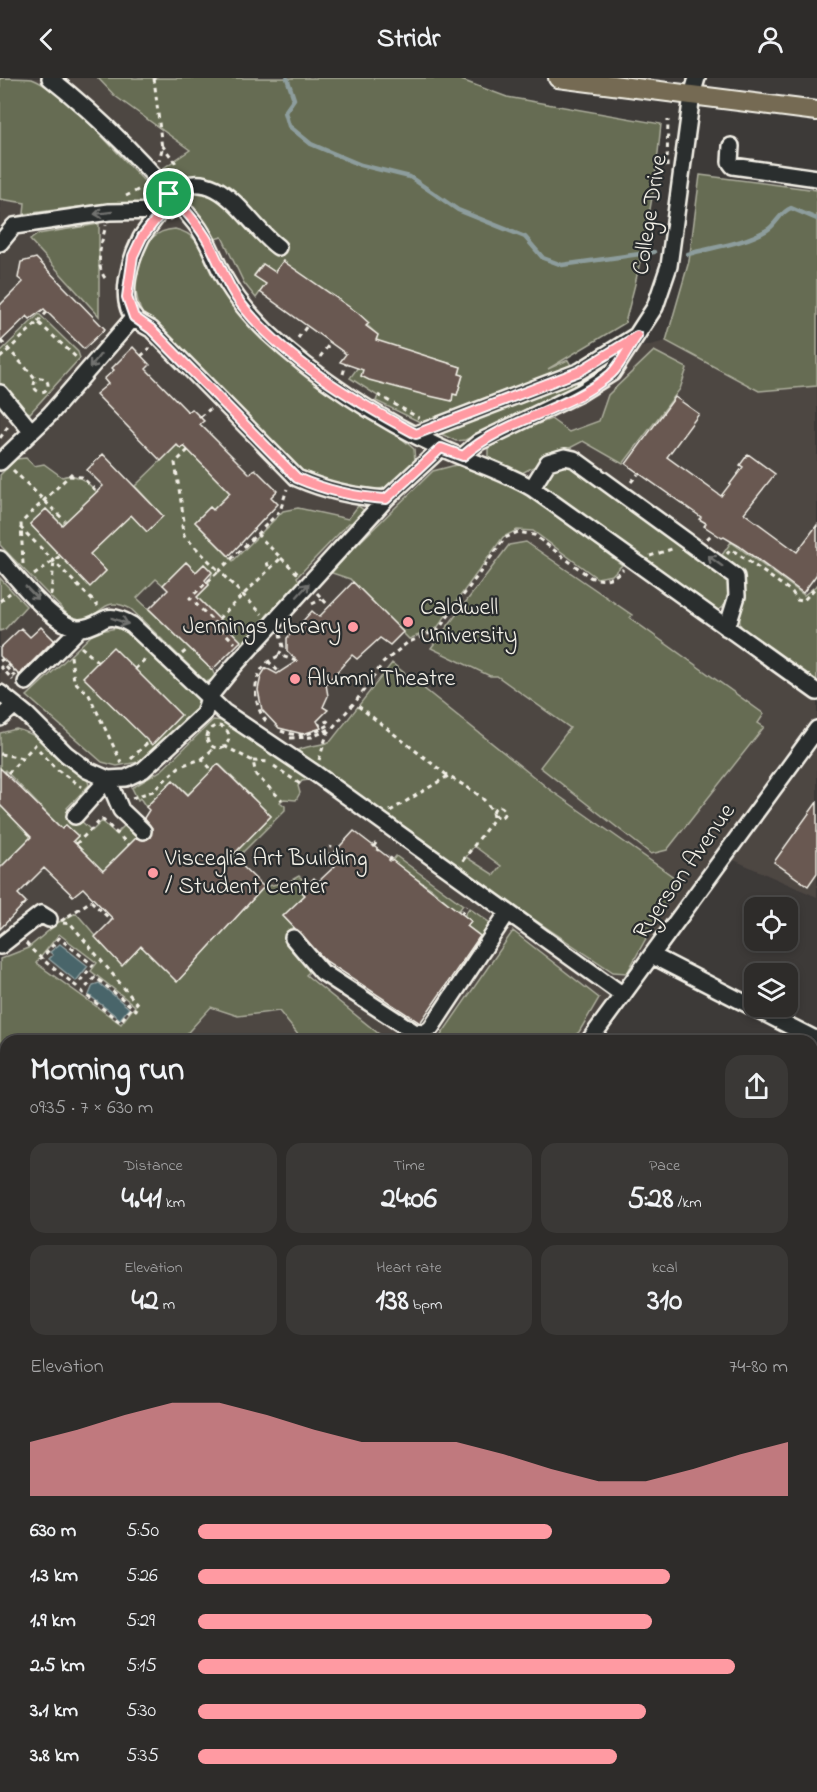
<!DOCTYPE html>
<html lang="en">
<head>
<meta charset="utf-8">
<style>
	body { margin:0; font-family:"Indie Flower",sans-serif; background:#3a3836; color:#f1f3f6; height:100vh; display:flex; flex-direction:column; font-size:22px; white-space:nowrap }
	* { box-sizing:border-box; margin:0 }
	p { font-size:20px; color:#a7a7a8 }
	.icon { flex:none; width:33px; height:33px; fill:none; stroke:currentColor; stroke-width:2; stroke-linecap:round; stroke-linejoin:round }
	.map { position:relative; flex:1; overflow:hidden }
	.side { position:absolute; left:0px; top:957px; width:818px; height:758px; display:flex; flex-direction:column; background:#2e2c2a; border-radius:18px 18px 0 0; box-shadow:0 3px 9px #0003,0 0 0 2px #494847 }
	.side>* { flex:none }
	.tools { position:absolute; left:744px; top:819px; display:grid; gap:12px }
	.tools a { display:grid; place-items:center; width:54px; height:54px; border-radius:12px; background:#2e2c2a; box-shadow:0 3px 9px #0003,0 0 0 2px #494847; font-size:30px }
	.pin { position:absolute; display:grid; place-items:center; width:51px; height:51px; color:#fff; margin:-26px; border:3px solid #fff; border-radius:50%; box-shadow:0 2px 6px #0007 }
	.round { display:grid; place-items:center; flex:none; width:63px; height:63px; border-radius:18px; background:#3a3836 }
	.headline { display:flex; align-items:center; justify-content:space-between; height:102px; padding:0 30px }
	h1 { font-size:33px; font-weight:700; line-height:45px }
	.figures { display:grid; grid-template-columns:repeat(3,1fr); gap:9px; height:102px; padding:6px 30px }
	.figures div { display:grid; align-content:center; border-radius:15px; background:#3a3836; text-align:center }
	.figures b { font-size:30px; font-weight:700 }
	.figures small { font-size:16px; font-weight:400 }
	.figures p { font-size:16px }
	.chart { height:168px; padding:12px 30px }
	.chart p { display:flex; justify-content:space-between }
	.chart svg { width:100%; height:108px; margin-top:6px; fill:#ff9aa2; opacity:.7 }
	ul { padding:0 30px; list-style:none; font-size:20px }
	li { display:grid; grid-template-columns:96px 72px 1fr; align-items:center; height:45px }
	li i { height:15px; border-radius:8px; background:#ff9aa2 }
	header { display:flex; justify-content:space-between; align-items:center; height:78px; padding:0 30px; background:#2e2c2a; font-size:27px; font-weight:700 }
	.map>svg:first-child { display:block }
	.built { fill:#4d4643 }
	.green { fill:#666c52; stroke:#adae9d; stroke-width:1.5; fill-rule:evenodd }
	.water { fill:#48656b; stroke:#8d9d9d; stroke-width:1.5 }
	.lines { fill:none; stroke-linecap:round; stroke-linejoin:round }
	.stream { stroke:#8d9d9d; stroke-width:4.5 }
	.building { fill:#695951; stroke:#f4f1e8; stroke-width:1.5 }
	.minor-casing { stroke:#f4f1e8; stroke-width:20 }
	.major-casing { stroke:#f4f1e8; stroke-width:22 }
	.path { stroke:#f4f1e8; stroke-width:3; stroke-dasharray:4.5 4.5; stroke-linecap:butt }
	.minor { stroke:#2a2d2e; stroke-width:15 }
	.major { stroke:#746b52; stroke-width:18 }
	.oneway { stroke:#71726f }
	.route-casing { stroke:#fff; stroke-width:12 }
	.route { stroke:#ff9aa2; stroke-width:8 }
	.poi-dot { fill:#ff9aa2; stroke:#2a2d2e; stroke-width:2 }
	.labels { text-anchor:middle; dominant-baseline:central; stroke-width:4.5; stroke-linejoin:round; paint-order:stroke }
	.street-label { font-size:24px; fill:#f4f1e8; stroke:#2a2d2e }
	.poi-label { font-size:24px; fill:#f4f1e8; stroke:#2a2d2e; text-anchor:start }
</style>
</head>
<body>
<header><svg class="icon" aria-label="back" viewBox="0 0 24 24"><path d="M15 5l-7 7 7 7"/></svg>Stridr<svg class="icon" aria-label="person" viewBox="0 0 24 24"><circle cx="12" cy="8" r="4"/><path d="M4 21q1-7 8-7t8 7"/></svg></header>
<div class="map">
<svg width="817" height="1714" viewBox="0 0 817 1714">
	<rect width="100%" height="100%" fill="#3d3a38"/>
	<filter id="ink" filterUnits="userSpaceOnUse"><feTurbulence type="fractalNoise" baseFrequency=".0167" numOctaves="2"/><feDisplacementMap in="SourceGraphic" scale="12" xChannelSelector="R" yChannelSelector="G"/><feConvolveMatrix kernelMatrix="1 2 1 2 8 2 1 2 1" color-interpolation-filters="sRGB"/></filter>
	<g filter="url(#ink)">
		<!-- built -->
		<path class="built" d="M0,0h98l17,18 76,54 349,223 126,-32 93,50 58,-5v511l-99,-44 -94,130 -47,58h-433l-109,-78 -35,11z"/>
		<!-- green -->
		<path class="green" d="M0,0c9,0 24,0 32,1 32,12 88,77 113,103l5,7 2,15h-51l-77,10 1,-11 -25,-4z
			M98,0h358l51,19 154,27c-6,68 -18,134 -36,199l-77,46 20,-9 4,7 -144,56 -10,-2 -42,-20 2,-5 -28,-18 8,-11 6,1 -3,8 90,24 2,-6 4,1 6,-20 -4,-1 2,-7 -85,-26 2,-6 -44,-39 -51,-35 -8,11 -12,-8 -9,11 12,9 -10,14 -12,-15 -22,-46 -7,2 -53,-70 28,-19 -75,-54z
			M700,97l117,15v196l-58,5 -93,-50 23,-80z
			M99,146v92l-69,-76 8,-6z
			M175,151c27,6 26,25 37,46 7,13 17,27 26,38 26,29 56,57 88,79 30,20 62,33 88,57l1,13 -24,24 -15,4 -33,-2 -44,-15 -156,-158c-15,-29 -9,-84 32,-86z
			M39,236l39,38 2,6 -50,55 -8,-3 -22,-24v-34z
			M654,273l33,17 -7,21 -57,75 -40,-23 -61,32 -34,-15v-15l63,-24 18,13 30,-11 9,-26z
			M586,297l-1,7 -120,58 -9,1 -15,-7 17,-10z
			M177,367l4,4 3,-3 46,47 -17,17 -3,-3 -15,15 38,39 50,-50 15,-3 50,11 10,-13 7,5 -10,12h-6l-52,54 3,6 -33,32 -21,33 -49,-51 12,-12 3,-12 -8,-9 -8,8 -10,-10 -23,23 -7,-6 -19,19 75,72 4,8 -10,4 -75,-73c-28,-14 -27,5 -48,11l-14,-4 -69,-71v-70l16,-16 10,-1 8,8 10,-2 18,13c15,-5 24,4 35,15l-35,33 -16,-16 -16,15 60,62 16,-15 -16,-17 41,-39 16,16 16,-15 -28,-30z
			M456,387c51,3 125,69 166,100l-10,10 -15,3 -64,-47 -16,-1 -14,7 -66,91 -28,11 -59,-60 -21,-7 104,-101z
			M565,388l12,2 145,106c10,12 11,29 -5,37l-5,-2 -166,-121 -3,-4 7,-14z
			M526,464l106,73 -2,3 134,96 -6,9 6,4 -97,123 -16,4 -111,-87 30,-39 -73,-52h-7l-59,-28 78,-103z
			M731,464l73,53 13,-10v98l-76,-56c-9,-31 26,-42 -19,-72z
			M0,500l26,28 -21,23 -5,2z
			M117,550l14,5 67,64 3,9 -58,55 -26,5 -15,-4 -75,-66 68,-64z
			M392,585l157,126 129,91 -51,93 -14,-1 -156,-104 -162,-116c11,-8 24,-5 36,-11zM474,768l27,20 -7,9 -28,-18z
			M213,642l13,1 83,59 -7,1 -4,5 2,7 -4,7 -12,-1 -4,3 5,4v4l-49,49 -4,-3 39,-40 -51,-51 -32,29 -15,-14 -27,27 -6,-9 -2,2 -6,-12 30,-18z
			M16,651c30,6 46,34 71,49l2,7 -22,23 25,23 10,-10 14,13 10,-10 14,10 -37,37 -30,-30 5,-5 -12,-11 -4,4 -57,-59 -5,5v-42z
			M0,727l31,32 -31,31z
			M396,778l67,49 -5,7 -26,-23 -41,-27z
			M299,798l9,9 -7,6 4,4 -22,21 40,43 -17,16 78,63 17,3h-98l-24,-30 -41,5 -27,-9 -31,34h-23l-8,-6 -5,6 -7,-5 -3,5h-128v117l-6,-4v-195l28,-11 31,-26 17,-9 46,53 19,-20 36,36 87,-95 26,-6zM59,856l38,29 -6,8 44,35 -14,18 -85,-61z
			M469,830l24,17 -9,14 -17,-13 4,-5 -7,-5z
			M513,853l86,67 -20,34 -12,9h-130z
			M0,1347l6,5v356l15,1 -3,5h-18z
			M812,1666l5,3v45h-360l13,-6h342z"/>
		<!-- water -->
		<path class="water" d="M60,866l28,22 -12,15 -27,-22 4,-4 -3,-3z
			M99,905l30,25 -9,11 -31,-24 4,-10z"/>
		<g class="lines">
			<!-- stream -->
			<path class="stream" d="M287,0l7,21 -9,13 4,14 22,18 50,21 49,12 48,33 67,27 18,21 19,7 92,-13
				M688,176c25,-7 56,-10 79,-24 9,-5 13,-18 24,-22l26,11"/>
		</g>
		<!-- building -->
		<path class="building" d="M36,180l69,71 -21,20 -40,-40 -14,10 -3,-3 -27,26v-37l23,-23 -5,-4 3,-16z
			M283,183l75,52 11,10 -3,3 12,9 -2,5 85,27 -2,7 4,1 -6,20 -4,-1 -1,7 -27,-6 -56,-15 -8,-4 2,-6 -23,-8 6,-8 -86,-62 6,-8 -12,-8 9,-12 12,8z
			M133,269l17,18 -4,4 42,43 4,-3 12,12 -4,3 50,50 5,-5 22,22 -6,6 7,7 -49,52 -34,-34 15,-15 3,3 17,-17 -46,-47 -3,3 -4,-4 -16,16 -65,-67 12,-10 -4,-5 10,-9 -2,-2z
			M675,319l24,17 -32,43 54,39 22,-29 -3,-2 8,-11 27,20 -31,39 53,39 20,-27v49l-14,19 -64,-47 -15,-9 -2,1 -18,-12 2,-3 -7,-4 2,-2 -75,-53z
			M103,376l60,62 -16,16 -16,-17 -41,39 16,17 -16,16 -60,-63 16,-15 16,16 41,-39 -16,-16z
			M186,484l10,10 8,-8 8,8 -7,8 4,5 -12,12 44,44 -29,29 -63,-61 19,-19 -5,-5z
			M353,504l50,50 -13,13 -10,-7 -23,21 -5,-4 -26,29 2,12 -5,11 5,3 -11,11 4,7 -18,6 -24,-6 -17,-18 -4,-20 3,-14 5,-8 11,6 20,-13 -10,-10v-13l25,-27 7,6z
			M41,549l13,13 -35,35 -19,-19v-8l21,-20 9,9z
			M113,569l68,68 -29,30 -69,-68z
			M218,686l53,52 -39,40 32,31 -87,95 -36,-36 -19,20 -27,-29 18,-18 -30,-31 -10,8 -29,-28 -26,26 8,8 -26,27v-61l31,-31 -31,-32v-37l62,61 4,-4 12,11 -5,5 30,30 33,-33 9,2 5,-3 2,-9 -8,-10 5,-8 -3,-3 27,-27 15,15z
			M817,724v71l-9,13 -34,-24z
			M354,753l117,90 -4,5 13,10 -60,87 -94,-62 -43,-45 22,-21 -4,-4 13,-13 4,4 17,-16 -7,-7z"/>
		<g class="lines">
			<!-- minor casing -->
			<g class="minor-casing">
				<path id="minor" d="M50,0c51,40 104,94 145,145 14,17 19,37 30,56 11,20 26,37 42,53 49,46 113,88 174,116 30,14 62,23 91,40l285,204
					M731,68l-1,16 3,4 84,12
					M160,107c10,25 -8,34 -19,53 -10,20 -24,62 -6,81 4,4 11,7 16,10l146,149c30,13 57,19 89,21l55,-51
					M169,115c50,-33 76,30 109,54
					M0,165l14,-17 95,-14 59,-1
					M0,315l31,38
					M416,356l164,-63 54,-34
					M463,378l16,-14 101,-49 32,-20 43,-66 14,-41 23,-171 5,-17
					M0,384l50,-48 84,-97
					M532,410l16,-26 17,-5 9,2 162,118 1,19 -10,32
					M0,481c15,17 57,71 80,69 25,-1 21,-21 52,-3l92,87 92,62 307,221
					M26,604l54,-54
					M0,615l27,22 39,39 21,16 21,9 18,-1 17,-8 61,-56 5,-17 25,-31 152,-167
					M0,640l15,-13
					M108,701l13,31 22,21
					M75,738l33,-37
					M293,860l29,34 92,60 10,1 7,-5 77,-116
					M0,868l41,-32 8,5
					M653,878l164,84
					M589,963l228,-312
					M0,1137h6
					M812,1301l5,3
					M812,1564l5,-3
					M273,1714v-6
					M446,1714l14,-6"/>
			</g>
			<!-- major casing -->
			<g class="major-casing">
				<path id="major" d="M558,0l259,33"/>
			</g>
			<!-- path -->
			<path class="path" d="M154,0l8,71 -3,12
				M162,67l13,17 3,10
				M667,89l1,-47
				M126,118l18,-9
				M105,200c-11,-15 -3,-36 1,-53
				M0,226v1
				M38,244l9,-10
				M298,260l9,-12
				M1,263l35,38
				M141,278l9,-8
				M320,279l10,-14
				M0,280l38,-36 41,38
				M343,296l3,-10
				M34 307a7 7 0 1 1 14 0a7 7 0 1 1-14 0Z
				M378,317l41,23
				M200,339l10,-8
				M0,360l9,-13
				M188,372l-13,13 9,58 -2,5 2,10 35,35 -29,27 45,45
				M13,392l52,51
				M69,398l13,1 15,15
				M631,404l7,-8
				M20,449l78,79
				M257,456l23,-23 7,-22
				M707,461l6,-6
				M727,476l4,-5 61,43 5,8 6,1 14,-15
				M650,478l22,-7
				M281,480l18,17
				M267,484l2,7
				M23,486l-2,-41 52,-51
				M34,497l26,-19
				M317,515l12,13
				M51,517l3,-34
				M0,523l10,-8
				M312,526l10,-5
				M212,547l69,-67 -24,-24 -38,37 43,43
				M280,556l3,13 -4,8 17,6
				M81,569l17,15
				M182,576l7,-6
				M71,578l3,25 15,14 33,69
				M0,583l3,-2
				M268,583l12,12
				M0,588l13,14
				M135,591l11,-11
				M15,599l-10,-11 3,-2 8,8
				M358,628l90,70
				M266,643c-13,-16 -15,-43 1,-58 4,-4 9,-5 12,-8
				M207 659a11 11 0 1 1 22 0a11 11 0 1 1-22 0Z
				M281,653c18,7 34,3 49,-7l-3,-3 -8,4
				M290,660l22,-1 18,-8
				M224,668l29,15 3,14 26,25
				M39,672l17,19 26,18
				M0,676l23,4
				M131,681l18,-18
				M202,681l12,-11
				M319,682l8,-26 29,-33 27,-38 24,-20 31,-13 67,-92 13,-6 16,3 56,42c13,5 23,2 33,-8
				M253,683l16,1
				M274,688l26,18
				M8,695l27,-28 -2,-2
				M132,720l21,-7 27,-25 22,-7 10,11
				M493.5 734a5.5 5.5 0 1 1 11 0a5.5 5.5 0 1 1-11 0Z
				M390,733l58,-35c16,10 46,23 45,44l-32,43
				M376,765l-2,3 4,3 -1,2
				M76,766l26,-25 27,26
				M389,783l5,-6
				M314,784l4,3 12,-11 1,-8
				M461,836l5,-8
				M61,843l30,-20 20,19
				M0,845h1
				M63,845l8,1 67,81 -2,5 -41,-33 -13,15 38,30 12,-15
				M26,865c14,17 34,29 50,43l17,-21 -34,-27 -17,20"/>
			<!-- minor -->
			<use href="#minor" class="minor"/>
			<!-- major -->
			<use href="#major" class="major"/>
		</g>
		<!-- one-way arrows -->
		<defs><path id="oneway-shaft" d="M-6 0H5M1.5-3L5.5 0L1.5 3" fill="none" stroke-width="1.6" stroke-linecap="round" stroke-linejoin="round" transform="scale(1.5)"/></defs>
		<g class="oneway">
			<use href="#oneway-shaft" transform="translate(103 135) rotate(173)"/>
			<use href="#oneway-shaft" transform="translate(95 283) rotate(128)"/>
			<use href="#oneway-shaft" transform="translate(715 483) rotate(-144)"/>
			<use href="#oneway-shaft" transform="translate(303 512) rotate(-48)"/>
			<use href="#oneway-shaft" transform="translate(32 515) rotate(46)"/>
			<use href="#oneway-shaft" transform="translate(120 543) rotate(20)"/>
		</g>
	</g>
	<g class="lines" filter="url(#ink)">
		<!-- route casing -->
		<g class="route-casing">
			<path id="route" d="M159,105c17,18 38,38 50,60 11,20 17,42 32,61 45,57 112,96 175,130l164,-63 57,-35c-8,11 -16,29 -26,38 -43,37 -105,44 -148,82l-22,-8 -55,51c-32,-2 -59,-8 -89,-21l-146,-149 -17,-12 -7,-20 6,-41 9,-19 19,-24 2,-7v-13z"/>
		</g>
		<!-- route -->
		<use href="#route" class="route"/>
	</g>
	<!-- markers -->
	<g class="poi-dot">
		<circle cx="408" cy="544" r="6"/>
		<circle cx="353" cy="549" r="6"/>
		<circle cx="295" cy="601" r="6"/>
		<circle cx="153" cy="795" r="6"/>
	</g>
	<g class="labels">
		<!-- street labels -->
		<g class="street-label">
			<text transform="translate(651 137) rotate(-81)">College Drive</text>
			<text transform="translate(685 794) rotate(-55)">Ryerson Avenue</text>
		</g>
		<!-- poi labels -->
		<g class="poi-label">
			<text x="420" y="530">Caldwell<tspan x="420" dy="28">University</tspan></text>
			<text x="341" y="549" text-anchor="end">Jennings Library</text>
			<text x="307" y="601">Alumni Theatre</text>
			<text x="165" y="781">Visceglia Art Building<tspan x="165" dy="28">/ Student Center</tspan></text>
		</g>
	</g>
</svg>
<div class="tools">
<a><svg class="icon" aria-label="locate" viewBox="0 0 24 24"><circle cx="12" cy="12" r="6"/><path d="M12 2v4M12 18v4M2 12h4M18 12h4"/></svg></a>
<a><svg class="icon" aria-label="layers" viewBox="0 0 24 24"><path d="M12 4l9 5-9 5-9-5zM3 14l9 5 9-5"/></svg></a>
</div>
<div class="pin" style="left:169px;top:116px;background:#1e9e55"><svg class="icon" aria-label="arrive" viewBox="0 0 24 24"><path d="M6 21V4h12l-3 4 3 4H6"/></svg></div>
<section class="side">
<div class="headline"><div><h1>Morning run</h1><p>09:35 · 7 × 630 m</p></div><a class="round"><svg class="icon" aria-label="share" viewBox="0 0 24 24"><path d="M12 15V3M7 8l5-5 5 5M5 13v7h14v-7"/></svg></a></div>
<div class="figures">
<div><p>Distance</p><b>4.41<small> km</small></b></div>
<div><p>Time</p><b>24:06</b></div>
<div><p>Pace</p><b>5:28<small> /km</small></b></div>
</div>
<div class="figures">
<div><p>Elevation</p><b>42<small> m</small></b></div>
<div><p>Heart rate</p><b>138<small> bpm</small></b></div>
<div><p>kcal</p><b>310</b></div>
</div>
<div class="chart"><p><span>Elevation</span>74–80 m</p>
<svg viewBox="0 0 160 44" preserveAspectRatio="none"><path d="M0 44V22L10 17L20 11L30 6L40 6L50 11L60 17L70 22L80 22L90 22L100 27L110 33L120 38L130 38L140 33L150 27L160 22V44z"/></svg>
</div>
<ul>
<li><b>630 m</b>5:50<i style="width:60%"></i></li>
<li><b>1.3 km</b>5:26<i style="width:80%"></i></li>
<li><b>1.9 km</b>5:29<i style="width:77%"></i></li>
<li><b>2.5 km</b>5:15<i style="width:91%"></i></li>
<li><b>3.1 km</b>5:30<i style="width:76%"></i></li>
<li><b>3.8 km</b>5:35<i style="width:71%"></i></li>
</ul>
</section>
</div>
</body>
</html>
